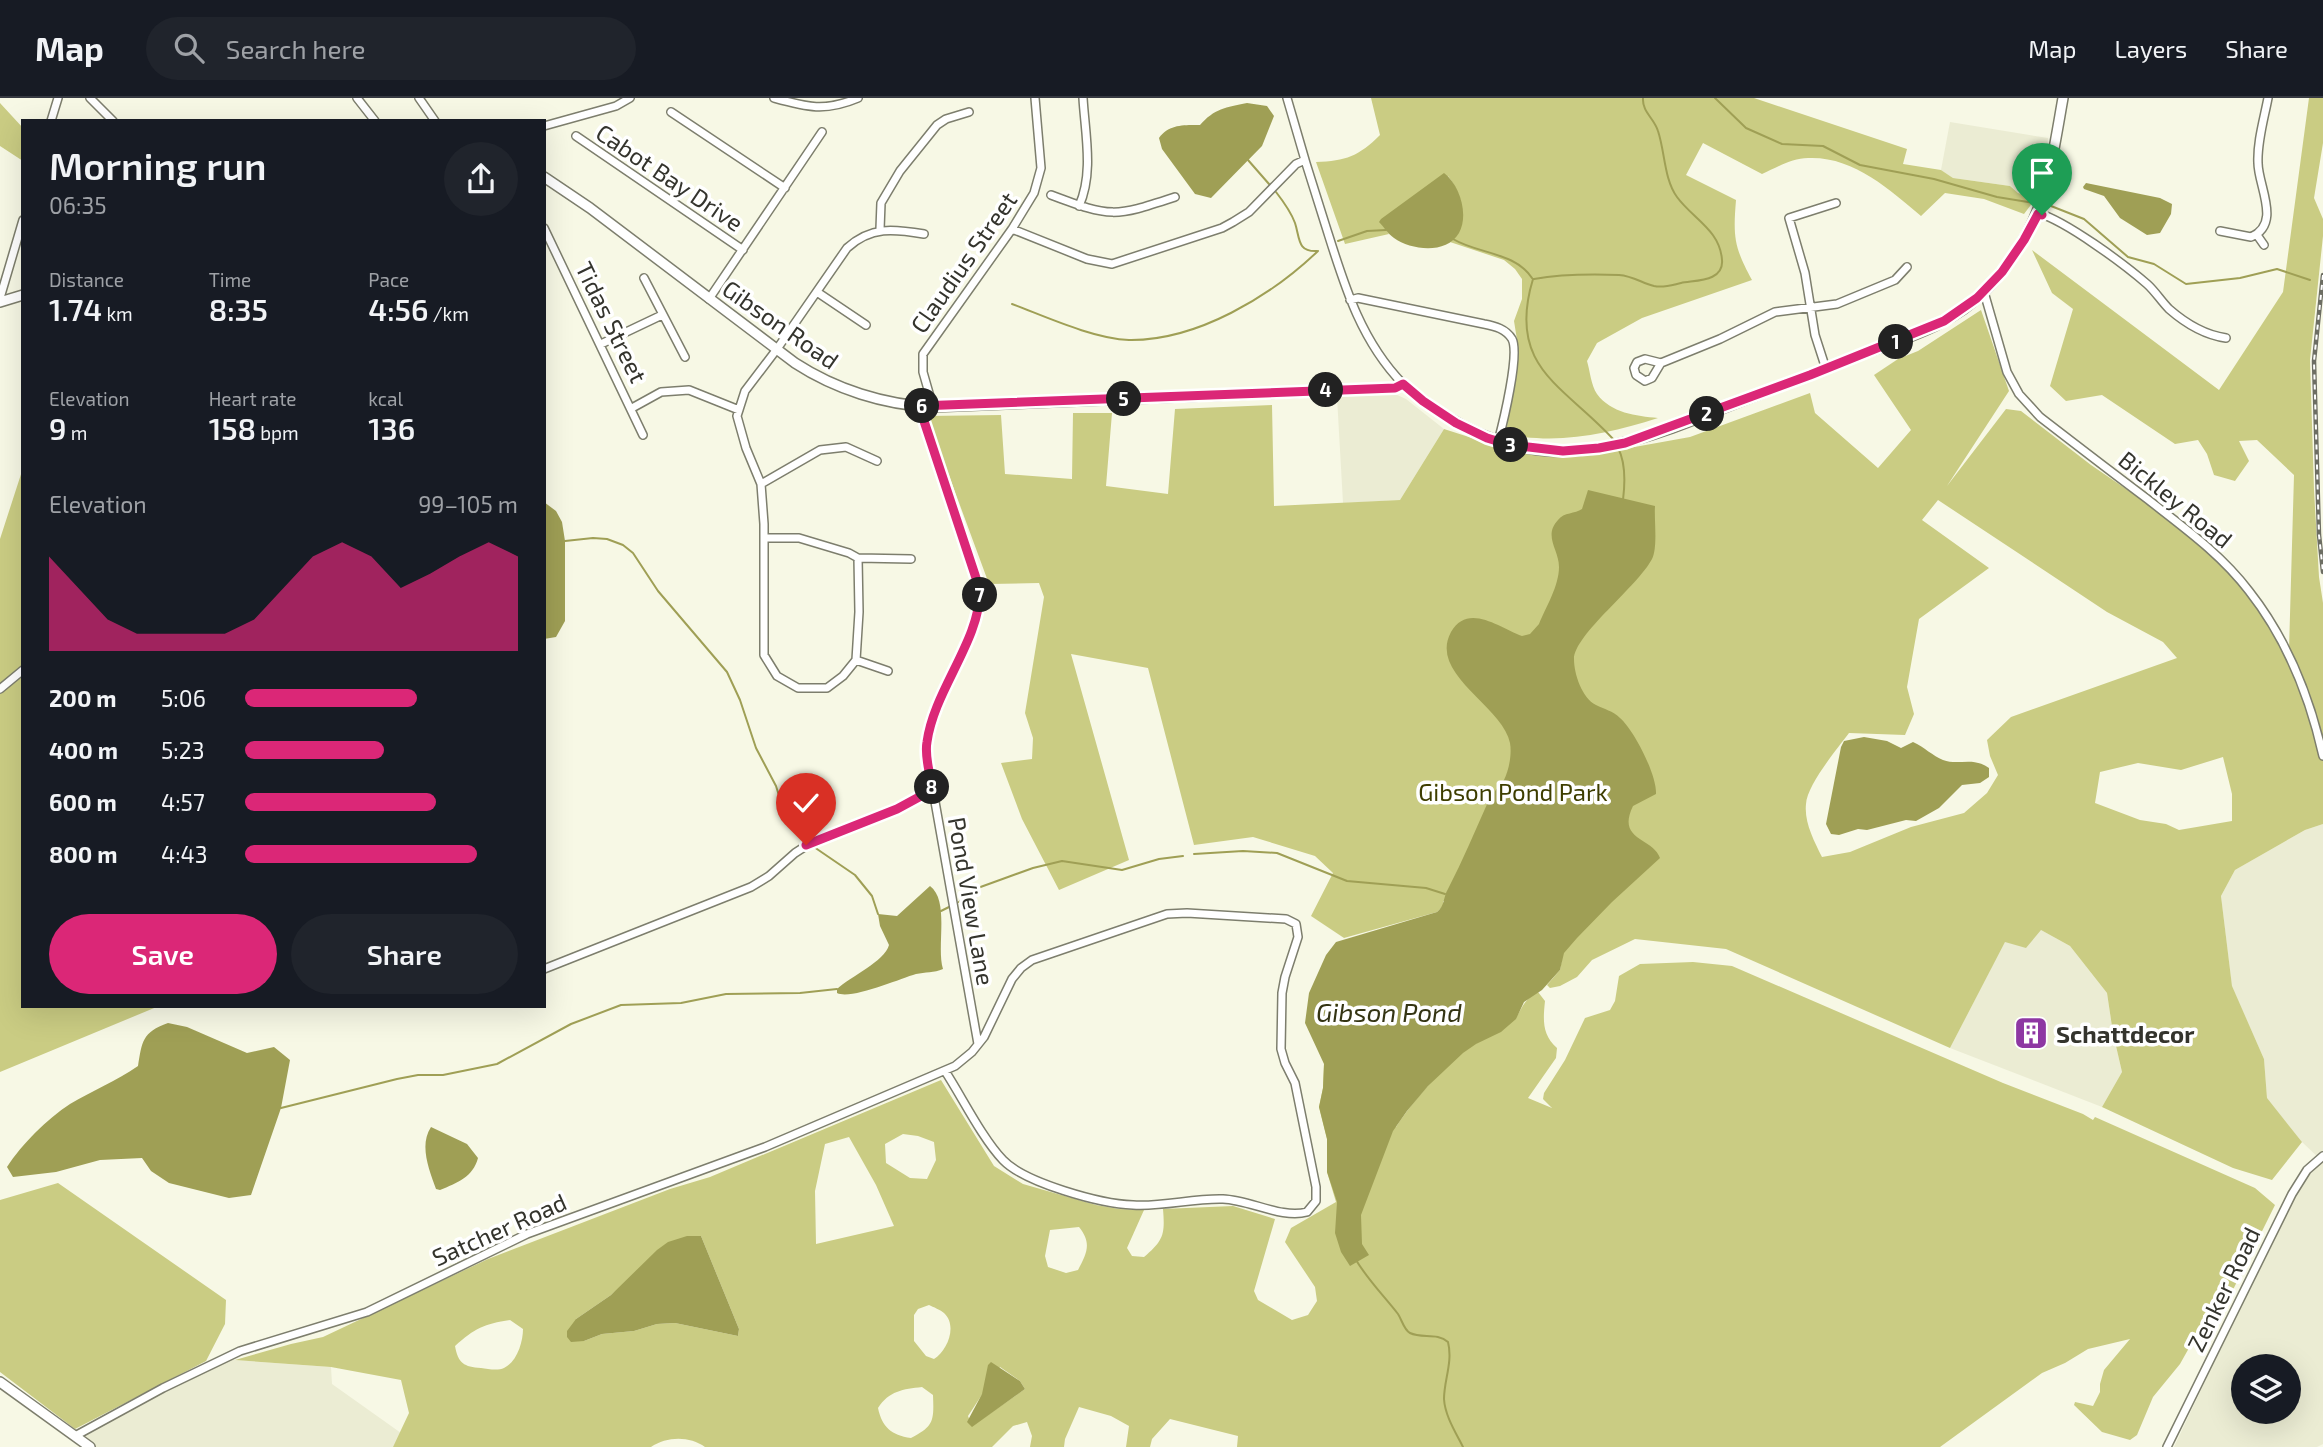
<!DOCTYPE html>
<html lang="en">
<head>
<meta charset="utf-8">
<style>
	body { margin:0; font-family:"Exo 2",sans-serif; background:#20242c; color:#f1f3f6; height:100vh; display:flex; flex-direction:column; font-size:26px; white-space:nowrap }
	* { box-sizing:border-box; margin:0 }
	p { font-size:23px; color:#9ea1a6 }
	.icon { flex:none; width:38px; height:38px; fill:none; stroke:currentColor; stroke-width:2; stroke-linecap:round; stroke-linejoin:round }
	.map { position:relative; flex:1; overflow:hidden }
	.side { position:absolute; left:21px; top:21px; width:525px; height:889px; display:flex; flex-direction:column; background:#171b24; border-radius:0px; box-shadow:0 7px 28px #0002 }
	.side>* { flex:none }
	.buttons { position:absolute; left:2231px; top:1256px; display:grid; gap:14px }
	.buttons a { display:grid; place-items:center; width:70px; height:70px; border-radius:50%; background:#171b24; box-shadow:0 7px 28px #0002; font-size:35px }
	.pin { position:absolute; display:grid; place-items:center; width:60px; height:60px; color:#fff; margin:-72px -30px; border-radius:50% 50% 50% 0; rotate:-45deg; box-shadow:0 0 7px #0007 }
	.pin .icon { rotate:45deg }
	.km { position:absolute; width:35px; height:35px; margin:-18px; border-radius:50%; background:#222; color:#fff; font-size:19px; line-height:35px; text-align:center }
	.round { display:grid; place-items:center; flex:none; width:74px; height:74px; border-radius:37px; background:#20242c }
	.headline { display:flex; align-items:center; justify-content:space-between; height:119px; padding:0 28px }
	h1 { font-size:38px; font-weight:600; line-height:52px }
	.figures { display:grid; grid-template-columns:repeat(3,1fr); gap:10px; height:119px; padding:7px 28px }
	.figures div { display:grid; align-content:center }
	.figures b { font-size:30px; font-weight:600 }
	.figures small { font-size:19px; font-weight:400 }
	.figures p { font-size:19px }
	.chart { height:196px; padding:14px 28px }
	.chart p { display:flex; justify-content:space-between }
	.chart svg { width:100%; height:126px; margin-top:7px; fill:#db2777; opacity:.7 }
	.cta { display:flex; gap:14px; margin-top:auto; padding:14px 28px }
	.cta a { flex:1; height:80px; border-radius:42px; background:#db2777; color:#fff; font-size:28px; font-weight:600; line-height:80px; text-align:center }
	.cta a+a { background:#20242c; color:#f1f3f6 }
	ul { padding:0 28px; list-style:none; font-size:23px }
	li { display:grid; grid-template-columns:112px 84px 1fr; align-items:center; height:52px }
	li i { height:18px; border-radius:9px; background:#db2777 }
	header { display:flex; align-items:center; gap:42px; box-sizing:border-box; height:98px; padding:0 35px; background:#171b24; border-bottom:2px solid #363941 }
	header strong { font-size:33px }
	nav { display:flex; gap:38px; margin-inline-start:auto; font-size:24px }
	.search { width:490px; height:63px; background:#20242c; display:flex; align-items:center; gap:18px; box-sizing:border-box; padding:0 24px; border-radius:38px; color:#9ea1a6; font-size:26px }
	.map>svg:first-child { display:block }
	.built { fill:#ebecd3; fill-rule:evenodd }
	.green { fill:#cacc83; fill-rule:evenodd }
	.water { fill:#9f9f55 }
	.lines { fill:none; stroke-linecap:round; stroke-linejoin:round }
	.stream { stroke:#9f9f55; stroke-width:2 }
	.minor-casing { stroke:#7d7e6d; stroke-width:10 }
	.tertiary-casing { stroke:#7d7e6d; stroke-width:12 }
	.minor { stroke:#fff; stroke-width:7 }
	.tertiary { stroke:#fff; stroke-width:9 }
	.rail-casing { stroke:#6d6e63; stroke-width:4.5 }
	.rail { stroke:#fff; stroke-width:2; stroke-dasharray:5; stroke-linecap:butt }
	.route-casing { stroke:#fff; stroke-width:14 }
	.route { stroke:#db2777; stroke-width:9 }
	.labels { text-anchor:middle; dominant-baseline:central; stroke-width:7; stroke-linejoin:round; paint-order:stroke }
	.street-label { font-size:24px; fill:#34342d; stroke:#fff }
	.park-label { font-size:24px; fill:#3e3e00; stroke:#fff }
	.poi-label { font-size:24px; font-weight:bold; fill:#34342d; stroke:#fff; text-anchor:start }
	.water-label { font-size:26px; font-style:italic; fill:#343413; stroke:#fff }
</style>
</head>
<body>
<header>
<strong>Map</strong>
<div class="search"><svg class="icon" aria-label="search" viewBox="0 0 24 24"><circle cx="10" cy="10" r="6"/><path d="M15 15l6 6"/></svg>Search here</div>
<nav><a>Map</a><a>Layers</a><a>Share</a></nav>
</header>
<div class="map">
<svg width="2323" height="1349" viewBox="0 0 2323 1349">
	<rect width="100%" height="100%" fill="#f7f8e5"/>
	<!-- built -->
	<path class="built" d="M1950,24l98,16 -2,28 -10,32 -18,-5 -8,-7 -57,-8 -12,-8z
		M1395,296l11,5 38,30 -44,71 -57,3 -6,-106z
		M2323,726v620l-6,3h-143l112,-237 11,-21 25,-28 -20,-19 -35,-43 -3,-40 -32,-72 -11,-91 14,-26 70,-40zM2244,1269h45v45h-45z
		M2041,832l29,16 37,47 6,40 9,39 -20,35 -152,-59 55,-107z
		M221,1261l110,8 1,17 69,49 -8,14h-303l-15,-11z"/>
	<!-- green -->
	<path class="green" d="M1371,0h383l153,51 -4,15 38,6 12,8 57,8 8,7 18,5 -12,16 -40,-15 -39,-6 -24,23c-32,-27 -68,-60 -113,-58 -16,0 -32,10 -46,16l-59,-31 -17,32 50,25c-3,37 -2,47 16,80l-110,38 -45,25 -10,18c3,10 4,24 10,33 14,19 39,22 61,24 -50,16 -100,27 -152,16l12,-88 -4,-25 8,-22v-20l-7,-10 -11,-9 -54,-18c20,-18 13,-47 -2,-66l-66,48 7,10 -44,10 -29,-82c30,-1 43,-6 64,-27z
		M2309,0h14v45l-9,55 9,21v17l-13,124 4,130 5,87 4,26v221l-18,6 -70,40 -14,26 11,90 32,73 3,39 35,44 -30,38 -39,-12 -131,-61 20,-35 -9,-39 -6,-40 -37,-47 -29,-16 -15,18 -21,-6 -55,106 -224,-99 -91,-10 -43,21 -15,17 -17,9 -10,2 -3,-3 13,-15 3,-17 13,-15 -133,-37v5l-6,6 -93,26 -33,-22 22,-43 -18,-17 -62,-19 -59,8 -46,-177 -77,-14 58,206 -70,30 -37,-71 -21,-56 31,-4 1,-21 -8,-25 19,-116 -5,-14 -50,1 -62,-168 74,-1 4,59 67,5 1,-66h39l-6,73 62,8 7,-85 97,-4 2,101 126,-6 44,-71 53,17 27,6 66,3 100,-18 120,-44 5,20 63,55 33,-38 -37,-55 24,-16 20,-8 63,-41 28,81 -62,95 59,-77 15,2 70,54 101,69 37,33 60,83 5,-175 -37,-35 -18,1 10,20 -14,20 -21,-6 -7,-21 -9,-14 -23,4 -73,-49 -36,6 -16,-15 23,-77 -21,-16 -20,-43 187,140 64,-98zM1938,402l169,112 56,30 14,16 -166,59 -24,23 3,16 8,19 -11,18 -23,20 -53,14 -61,25 -28,5c-8,-16 -18,-35 -16,-53 1,-19 31,-55 43,-71l56,2 9,-21 -7,-27 12,-68 70,-51 -67,-48zM2223,659l9,37v27l-53,9 -13,-6 -26,-4 -45,-17 5,-31 38,-9 43,7z
		M0,5l23,25v33l-23,-15z
		M23,370v198l-23,19v-146z
		M23,578v330h136l-159,66v-378z
		M1693,864l39,4 271,117 80,31 10,6 2,-3 160,71 20,17 -55,111 -17,-1v8l-23,41 -27,33 -16,38 -7,5 -28,-8 -28,-27 1,-3 18,4 7,-14v-8l4,-14 26,-31 -42,10 -23,14 -23,10 -102,74h-703l1,-11 -68,-17 -18,20 -2,8h-24l3,-21 -18,-10 -32,-9 -14,32 -1,8h-34l2,-11 -5,-14 -14,4 -21,21h-287c-15,-11 -38,-11 -54,0h-258l16,-34 -8,-33 -70,-13 -96,-7 56,-16 32,-7 165,-78 182,-70 40,-12 231,-97 53,86 29,18 73,21 23,4 25,1 -17,38 5,8 12,1c20,-17 21,-23 19,-48l70,-3 42,13 -21,72 4,9 34,20 16,-5 9,-14 -2,-14 -30,-45 6,-14 45,-26 -9,-30v-33l-8,-32 4,-19 1,-24 72,63c20,-30 47,-61 77,-82 13,-8 26,-12 37,-22 13,-10 10,-22 28,-31l7,9c-2,19 -3,34 12,47l-1,10 -28,40 24,10 -9,-9 1,-6 21,-33 20,-42 25,-8 5,-9 4,-25 21,-12zM903,1036l15,2 16,6 2,18 -9,19 -17,-1 -24,-15 -1,-19zM849,1039l27,48 18,41 -78,18 -1,-53 10,-47zM1079,1129c13,16 8,26 -1,43l-12,3 -18,-6 -3,-11 5,-26zM701,1138l38,93 -1,7 -63,-13 -18,1 -23,7 -32,3 -18,7 -8,-22 35,-24 22,-19zM929,1207c4,2 12,5 15,8 14,13 3,38 -10,46l-8,-3 -12,-15v-26l4,-6zM510,1222l13,9c0,13 -6,33 -19,39 -6,3 -16,1 -23,0 -17,-1 -23,-5 -26,-22 20,-18 29,-22 55,-26zM1000,1269l20,14 5,8 -53,37 -4,-10zM922,1289l11,8c1,26 1,31 -22,43 -20,-3 -29,-11 -33,-30 11,-17 25,-19 44,-21z
		M58,1085l168,117 -1,24 -19,37 -131,68 -75,-57v-172z"/>
	<!-- water -->
	<path class="water" d="M1247,5l20,3 7,10 -12,30 -51,52 -16,-4 -33,-45 -3,-11c10,-14 25,-13 41,-13 14,-16 26,-18 47,-22z
		M1444,75c16,12 25,42 15,60 -13,22 -48,17 -65,5 -6,-4 -10,-11 -15,-16l2,-3z
		M2086,85l74,15 12,6 -1,10 -11,19 -13,2 -27,-17 -16,-22 -20,-7 -1,-2z
		M1588,392l67,16c-1,14 3,41 -3,53 -14,27 -78,76 -78,100 0,15 8,39 22,46 8,4 17,6 24,13 14,12 37,57 36,76l-23,12c-17,35 20,31 27,52l-48,44 -35,36 -13,15 -4,17 -18,20 -18,12 -8,17 -15,13 -25,12 -13,9 -35,33 -21,25 -14,20 -32,84 1,29 7,11 -19,11 -9,-14 -6,-19 2,-31 -10,-30v-33l-8,-32 4,-19 1,-24 -19,-41 4,-30 17,-38 10,-13 101,-30c8,-6 6,-15 11,-23 15,-29 27,-58 40,-87 4,-9 11,-15 16,-22 5,-10 8,-26 6,-37 -7,-37 -82,-69 -59,-111 17,-30 49,-4 71,4l8,-2 9,-10c7,-17 20,-38 20,-57 0,-17 -16,-31 -1,-47 6,-8 17,-6 24,-11z
		M544,404l12,9 6,11 3,19v80l-9,16 -12,2z
		M1864,639l23,4 14,7 12,-6c11,5 20,14 30,18 16,6 29,-4 46,8v9l-9,6 -18,2 -23,23 -23,13 -10,-1 -39,10 -9,-1 -19,6 -8,-1 -5,-10 15,-77 3,-6z
		M930,788c20,15 6,61 13,83 -9,4 -18,3 -27,5 -17,5 -65,26 -79,19v-4c13,-12 48,-28 52,-44l-9,-19 -2,-12 19,2z
		M168,925l19,4 60,26 27,-6 16,13 -9,48 -30,87 -22,3 -60,-15 -18,-12 -9,-13 -42,2 -44,12 -43,5 -6,-10c15,-23 40,-48 63,-63 22,-13 46,-23 68,-38 4,-24 4,-34 30,-43z
		M431,1029l36,17 11,14c-5,19 -21,25 -38,32l-4,-1c-7,-19 -17,-44 -5,-62z
		M687,1138h14l38,93 -1,7 -63,-13 -18,1 -23,7 -32,3 -18,7 -13,1 -4,-5v-6l9,-12 35,-24 46,-45 11,-8z
		M991,1264l29,19 5,8 -53,38 -5,-5 15,-28 6,-29z"/>
	<g class="lines">
		<!-- stream -->
		<path class="stream" d="M1715,0l31,30 36,16 41,2 37,19 74,14 63,18 37,6
			M1248,62l21,24
			M1276,94c7,9 15,20 19,31 5,15 2,29 22,28
			M2051,108l33,13 44,38 26,7 32,20 54,-6 37,-9 33,11
			M1453,141c25,15 62,13 79,39
			M1338,143l29,-10 19,-1
			M1533,181c-27,89 32,107 81,161
			M1534,181c28,-5 57,-5 85,-4 14,1 23,8 35,11 10,2 18,-1 27,-3 14,-3 43,-1 41,-23 -2,-30 -29,-41 -45,-63 -13,-18 -12,-45 -19,-66 -4,-13 -16,-19 -15,-33
			M1012,206c32,12 82,35 117,36 68,1 142,-44 189,-89
			M1618,350c8,15 7,36 5,52
			M565,443l28,-3 14,1 16,6 10,8 25,38 69,81 13,28 16,48 20,38 6,19 13,24 10,10
			M814,749l41,28 17,21 6,18
			M1194,756l49,-3 34,2 70,28 79,7 19,6
			M959,804l16,-13 58,-21 29,-7 60,9 37,-11 24,-3
			M941,813l8,-4
			M281,1010l116,-29 21,-4h25l54,-11 74,-40 50,-19 60,-2 45,-9 74,-1 37,-4
			M1356,1162c12,20 28,36 42,54 4,6 6,16 12,19 12,6 27,-1 38,9 5,20 -4,38 -4,57 1,17 12,34 19,48"/>
		<!-- minor casing -->
		<g class="minor-casing">
			<path id="minor" d="M90,0l23,23
				M357,0l18,23
				M419,0l16,23
				M774,0c33,9 51,14 84,0
				M1287,0c12,43 25,86 39,129 18,57 34,113 77,157
				M671,14l114,76
				M51,23l7,-23
				M544,28l72,-20 14,-8
				M576,38l167,114
				M1051,97c61,23 63,22 124,2
				M1079,108c15,-33 6,-73 4,-108
				M2038,115c28,8 86,51 109,71 8,7 14,17 22,25 16,14 36,26 57,29
				M544,130l99,207
				M880,131l1,-26 19,-32 37,-46 9,-6 23,-7
				M1012,131l75,30 25,5 110,-36 11,-6 16,-10 47,-48 9,-4
				M2220,133l31,6c31,-13 7,-51 7,-74 -1,-21 6,-44 10,-65
				M2257,137l7,10
				M644,180l41,79
				M817,194l49,33
				M1984,194l23,80 12,22 21,23c35,27 70,54 106,81 37,29 75,56 103,93 37,47 61,107 74,165
				M0,200l23,-78
				M709,201l113,-167
				M1350,202l8,-2 126,26c11,2 22,5 28,15 8,15 -9,84 -14,103
				M601,246l61,-29
				M1645,261l16,4 -9,15 -7,3 -9,-6 -2,-7 3,-6z
				M1661,265l59,-24 55,-27 62,-8 58,-24 12,-13
				M1826,271l-11,-34 -10,-62 -16,-55 47,-15
				M919,308l61,184c1,56 -53,104 -54,161l52,293
				M933,309l-10,-35v-18l89,-125 22,-36 7,-25 -6,-70
				M632,310l29,-16 28,-2 50,20
				M761,386l59,-34 26,-3 31,14
				M764,440h35l50,15 9,5 53,1
				M858,460l1,54 -3,48 -13,16 -16,12h-29l-21,-12 -13,-21v-131l-3,-40 -15,-36 -9,-32 8,-25 32,-42 70,-101c24,-22 47,-19 77,-14
				M856,562l32,11
				M0,591l23,-19
				M544,871l207,-82 18,-11 26,-23 17,-11 85,-33 35,-19
				M75,1338l88,-48 77,-37 127,-39 160,-78 238,-87 190,-81 17,-14 12,-15 28,-58 9,-11 11,-8 135,-46 20,-1 99,6 10,5 2,13 -13,40 -3,16 -1,56 4,14 10,20 21,104v14l-9,11c-25,7 -57,-12 -84,-13 -30,-1 -60,8 -90,6 -32,-1 -108,-22 -130,-45 -21,-22 -41,-63 -58,-89
				M2167,1349l125,-253 15,-24 16,-14"/>
		</g>
		<!-- tertiary casing -->
		<g class="tertiary-casing">
			<path id="tertiary" d="M544,79l46,31 205,155c40,26 89,42 138,44l462,-19 8,-4c42,37 90,63 146,67 23,1 46,-1 68,-7 48,-10 94,-32 140,-49 34,-13 69,-26 103,-40 43,-16 93,-30 126,-65 58,-61 63,-113 77,-192
				M0,204l23,-7
				M0,1284l90,65"/>
		</g>
		<!-- minor -->
		<use href="#minor" class="minor"/>
		<!-- tertiary -->
		<use href="#tertiary" class="tertiary"/>
		<!-- rail casing -->
		<g class="rail-casing">
			<path id="rail" d="M2323,177l-9,86 5,174 4,37"/>
		</g>
		<!-- rail -->
		<use href="#rail" class="rail"/>
	</g>
	<g class="lines">
		<!-- route casing -->
		<g class="route-casing">
			<path id="route" d="M806,747l91,-36 35,-19c-1,-16 -8,-32 -5,-48 7,-52 53,-101 53,-152l-61,-184 476,-18 8,-4 20,17 33,22 31,15 23,7 53,6 36,-3 26,-5 185,-68 134,-54 33,-23 25,-26 22,-32 14,-26 4,1"/>
		</g>
		<!-- route -->
		<use href="#route" class="route"/>
	</g>
	<!-- icons -->
	<defs>
		<g id="building-square" transform="scale(1.75)"><rect x="-9" y="-9" width="18" height="18" rx="4" fill="#8e37a3" stroke="#fff"/><path d="M-4-6H4V6H1V3H-1V6H-4ZM-2.5-4.3h1.7v1.8h-1.7ZM.8-4.3h1.7v1.8H.8ZM-2.5-1h1.7V.8h-1.7ZM.8-1h1.7V.8H.8Z" fill="#fff"/></g>
	</defs>
	<g fill-rule="evenodd">
		<use href="#building-square" x="2031" y="935"/>
	</g>
	<g class="labels">
		<!-- street labels -->
		<g class="street-label">
			<text transform="translate(670 79) rotate(34)">Cabot Bay Drive</text>
			<text transform="translate(963 164) rotate(-55)">Claudius Street</text>
			<text transform="translate(612 224) rotate(64)">Tidas Street</text>
			<text transform="translate(781 226) rotate(35)">Gibson Road</text>
			<text transform="translate(2176 401) rotate(39)">Bickley Road</text>
			<text transform="translate(972 803) rotate(80)">Pond View Lane</text>
			<text transform="translate(499 1131) rotate(-24)">Satcher Road</text>
			<text transform="translate(2223 1191) rotate(-64)">Zenker Road</text>
		</g>
		<!-- park labels -->
		<g class="park-label">
			<text x="1513" y="693">Gibson Pond Park</text>
		</g>
		<!-- poi labels -->
		<g class="poi-label">
			<text x="2056" y="935">Schattdecor</text>
		</g>
		<!-- water labels -->
		<g class="water-label">
			<text x="1389" y="913">Gibson Pond</text>
		</g>
	</g>
</svg>
<div class="buttons">
<a><svg class="icon" aria-label="layers" viewBox="0 0 24 24"><path d="M12 4l9 5-9 5-9-5zM3 14l9 5 9-5"/></svg></a>
</div>
<div class="pin" style="left:2042px;top:117px;background:#1e9e55"><svg class="icon" aria-label="arrive" viewBox="0 0 24 24"><path d="M6 21V4h12l-3 4 3 4H6"/></svg></div>
<div class="pin" style="left:806px;top:747px;background:#d93025"><svg class="icon" aria-label="check" viewBox="0 0 24 24"><path d="M5 12l5 5 9-10"/></svg></div>
<b class="km" style="left:1896px;top:244px">1</b>
<b class="km" style="left:1707px;top:316px">2</b>
<b class="km" style="left:1511px;top:347px">3</b>
<b class="km" style="left:1326px;top:292px">4</b>
<b class="km" style="left:1124px;top:301px">5</b>
<b class="km" style="left:922px;top:308px">6</b>
<b class="km" style="left:980px;top:497px">7</b>
<b class="km" style="left:932px;top:689px">8</b>
<section class="side">
<div class="headline"><div><h1>Morning run</h1><p>06:35</p></div><a class="round"><svg class="icon" aria-label="share" viewBox="0 0 24 24"><path d="M12 15V3M7 8l5-5 5 5M5 13v7h14v-7"/></svg></a></div>
<div class="figures">
<div><p>Distance</p><b>1.74<small> km</small></b></div>
<div><p>Time</p><b>8:35</b></div>
<div><p>Pace</p><b>4:56<small> /km</small></b></div>
</div>
<div class="figures">
<div><p>Elevation</p><b>9<small> m</small></b></div>
<div><p>Heart rate</p><b>158<small> bpm</small></b></div>
<div><p>kcal</p><b>136</b></div>
</div>
<div class="chart"><p><span>Elevation</span>99–105 m</p>
<svg viewBox="0 0 160 44" preserveAspectRatio="none"><path d="M0 44V11L10 22L20 33L30 38L40 38L50 38L60 38L70 33L80 22L90 11L100 6L110 11L120 22L130 17L140 11L150 6L160 11V44z"/></svg>
</div>
<ul>
<li><b>200 m</b>5:06<i style="width:63%"></i></li>
<li><b>400 m</b>5:23<i style="width:51%"></i></li>
<li><b>600 m</b>4:57<i style="width:70%"></i></li>
<li><b>800 m</b>4:43<i style="width:85%"></i></li>
</ul>
<div class="cta"><a>Save</a><a>Share</a></div>
</section>
</div>
</body>
</html>
